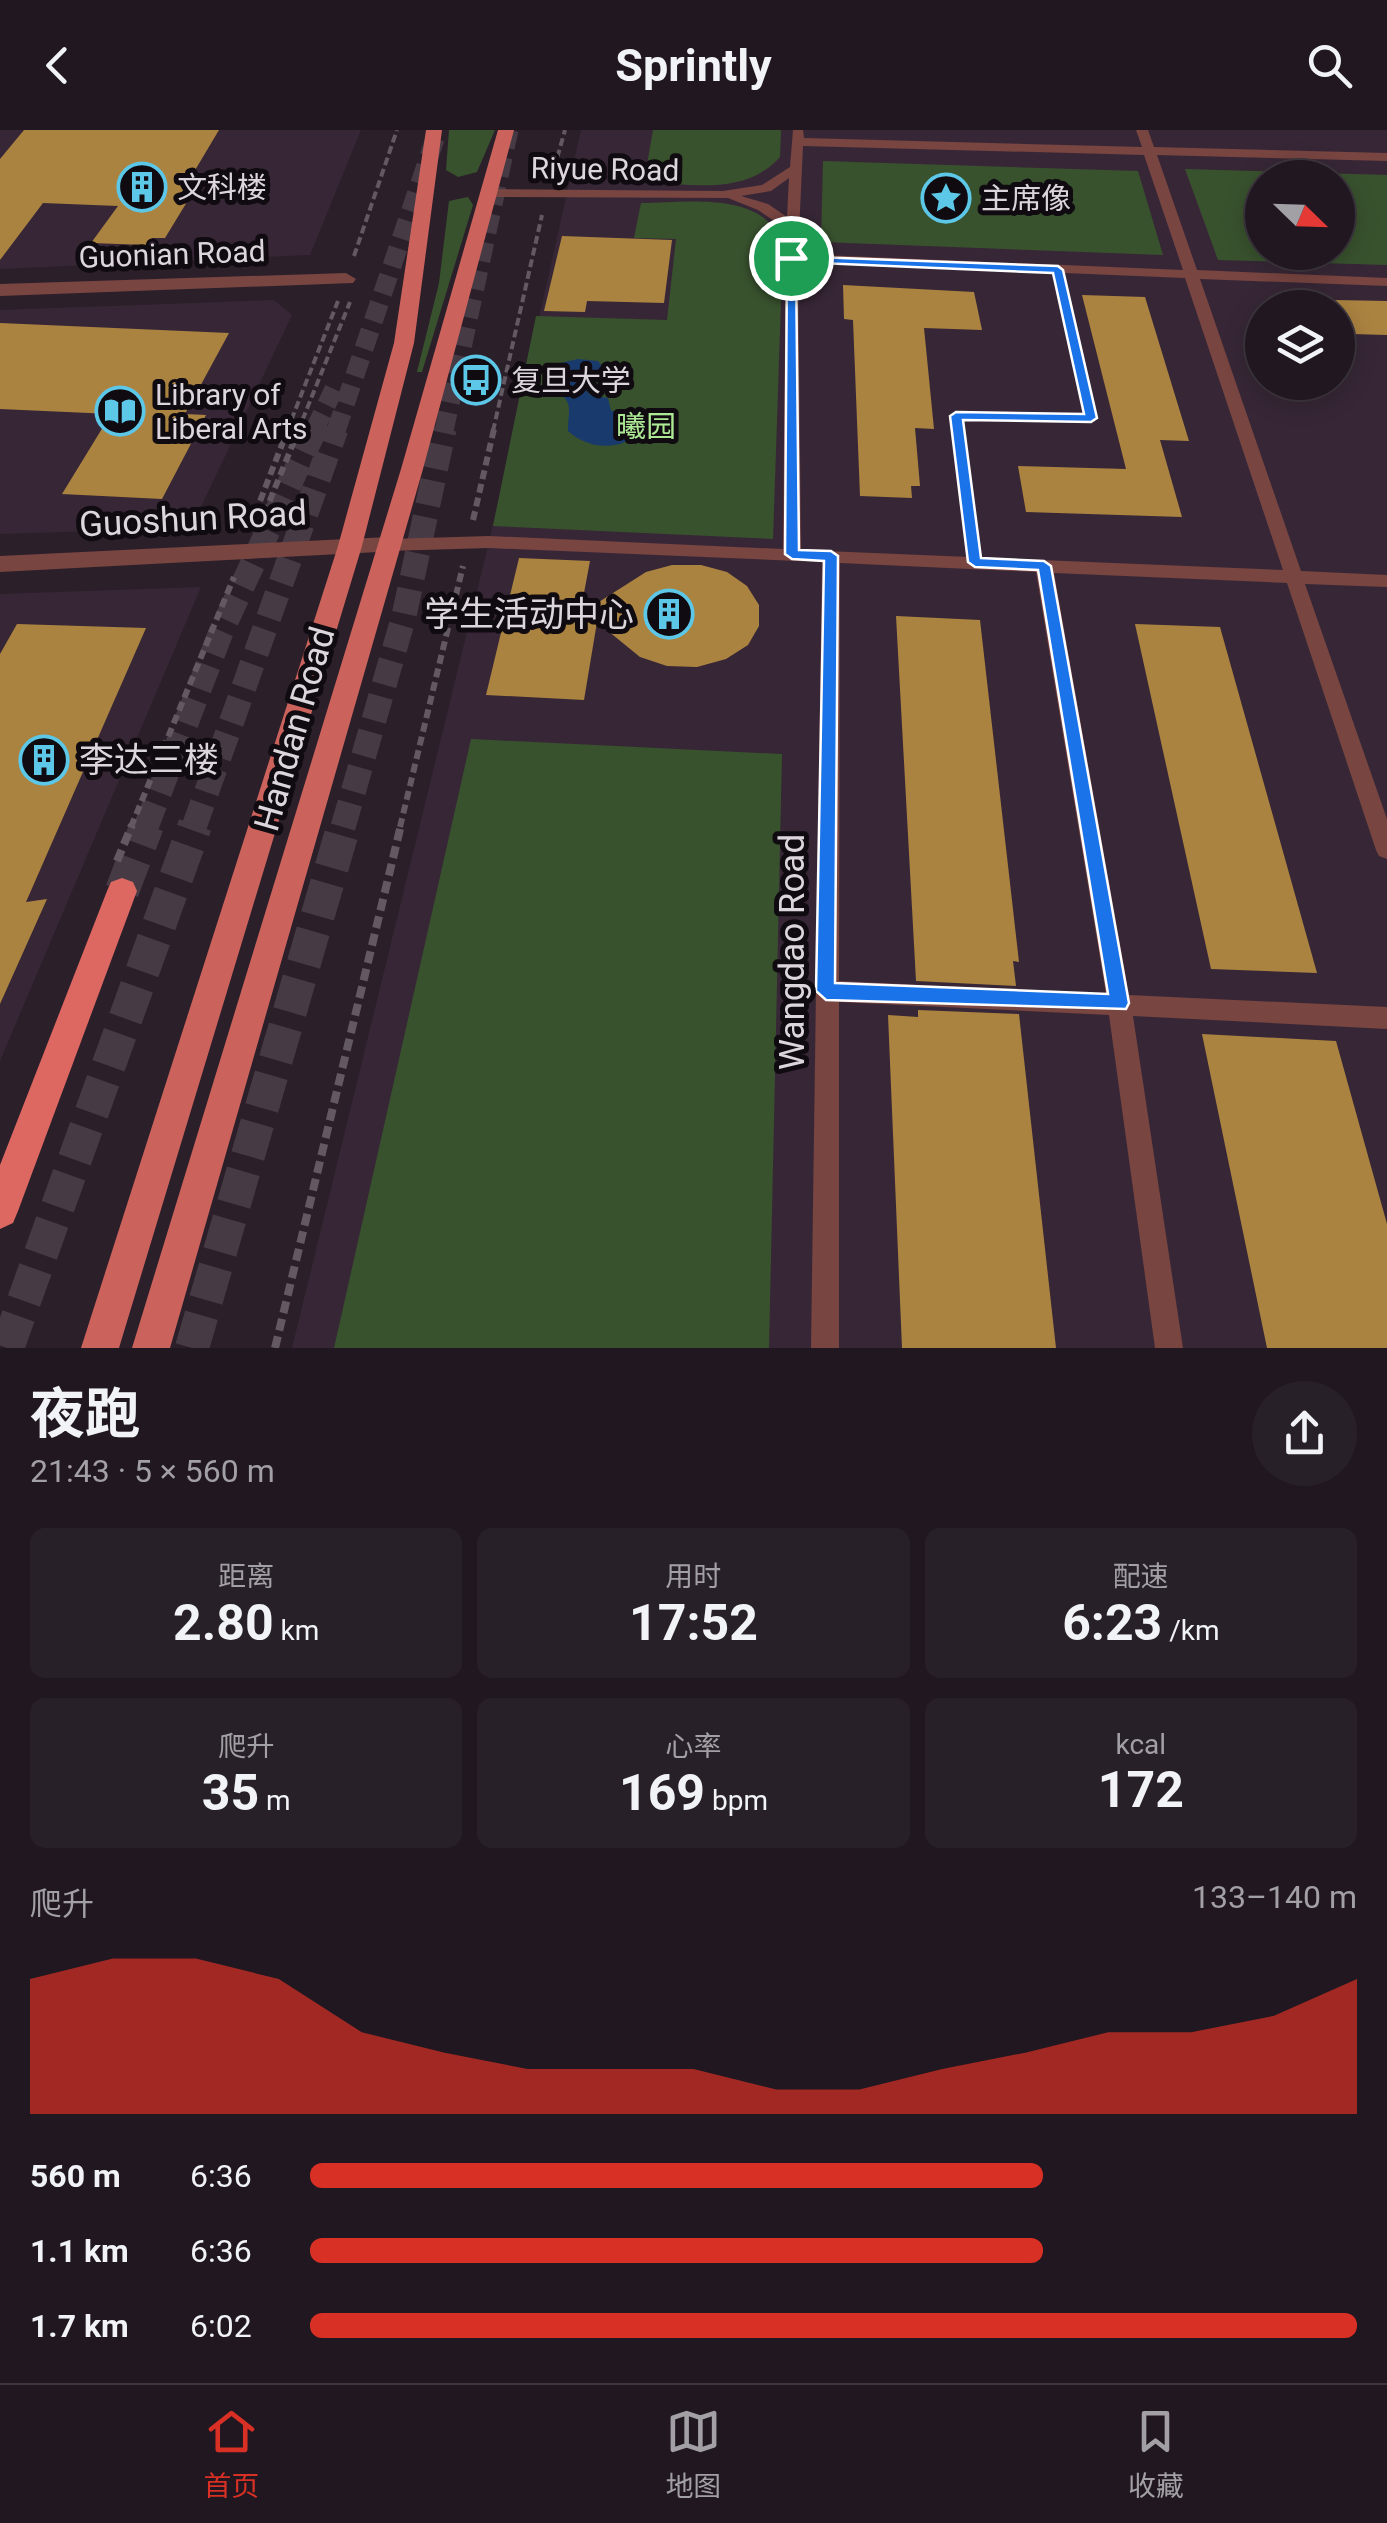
<!DOCTYPE html>
<html lang="zh">
<head>
<meta charset="utf-8">
<style>
	body { margin:0; font-family:Roboto,"Noto Sans SC",sans-serif; background:#282029; color:#f1f3f6; height:100vh; display:flex; flex-direction:column; font-size:38px; white-space:nowrap }
	* { box-sizing:border-box; margin:0 }
	p { font-size:32px; color:#a29fa5 }
	.icon { flex:none; width:55px; height:55px; fill:none; stroke:currentColor; stroke-width:2; stroke-linecap:round; stroke-linejoin:round }
	.map { position:relative; height:1218px; overflow:hidden }
	.panel { display:flex; flex-direction:column; background:#201720; flex:1 }
	.panel>* { flex:none }
	.needle { width:65px; rotate:113deg }
	.tools { position:absolute; left:1245px; top:30px; display:grid; gap:20px }
	.tools a { display:grid; place-items:center; width:110px; height:110px; border-radius:50%; background:#201720; box-shadow:0 5px 25px #0003,0 0 0 2px #3d363e; font-size:50px }
	.pin { position:absolute; display:grid; place-items:center; width:85px; height:85px; color:#fff; margin:-42px; border:5px solid #fff; border-radius:50%; box-shadow:0 2px 10px #0007 }
	.round { display:grid; place-items:center; flex:none; width:105px; height:105px; border-radius:52px; background:#282029 }
	.head { display:flex; align-items:center; justify-content:space-between; height:170px; padding:0 30px }
	h1 { font-size:55px; font-weight:700; line-height:75px }
	.stats { display:grid; grid-template-columns:repeat(3,1fr); gap:15px; height:170px; padding:10px 30px }
	.stats div { display:grid; align-content:center; border-radius:15px; background:#282029; text-align:center }
	.stats b { font-size:50px; font-weight:700 }
	.stats small { font-size:28px; font-weight:400 }
	.stats p { font-size:28px }
	.chart { height:280px; padding:20px 30px }
	.chart p { display:flex; justify-content:space-between }
	.chart svg { width:100%; height:180px; margin-top:10px; fill:#d93025; opacity:.7 }
	ul { padding:0 30px; list-style:none; font-size:32px }
	li { display:grid; grid-template-columns:160px 120px 1fr; align-items:center; height:75px }
	li i { height:25px; border-radius:12px; background:#d93025 }
	header { display:flex; justify-content:space-between; align-items:center; height:130px; padding:0 30px; background:#201720; font-size:45px; font-weight:700 }
	.tab-bar { display:flex; justify-content:space-around; align-items:center; height:140px; border-top:2px solid #3d363e; background:#201720; font-size:28px; color:#a29fa5 }
	.tab-bar a { display:grid; justify-items:center; gap:5px }
	.tab-bar .active { color:#d93025 }
	.map>svg:first-child { display:block }
	.built { fill:#372736; fill-rule:evenodd }
	.green { fill:#39522e; fill-rule:evenodd }
	.water { fill:#193a6d }
	.building { fill:#ab8341 }
	.lines { fill:none; stroke-linecap:round; stroke-linejoin:round }
	.trunk-tunnel-far2 { stroke:#463a45; stroke-width:19; stroke-dasharray:19 10; stroke-linecap:butt }
	.trunk-tunnel-far1 { stroke:#463a45; stroke-width:25; stroke-dasharray:25 12; stroke-linecap:butt }
	.trunk-tunnel { stroke:#463a45; stroke-width:34; stroke-dasharray:34 16; stroke-linecap:butt }
	.path-far2 { stroke:#635962; stroke-width:4; stroke-dasharray:8 4; stroke-linecap:butt }
	.path-far1 { stroke:#635962; stroke-width:6; stroke-dasharray:9 5; stroke-linecap:butt }
	.path { stroke:#635962; stroke-width:8; stroke-dasharray:12 6; stroke-linecap:butt }
	.service { fill:#784541; fill-rule:evenodd }
	.minor { fill:#784541; fill-rule:evenodd }
	.tertiary { fill:#784541; fill-rule:evenodd }
	.primary { fill:#cb635c; fill-rule:evenodd }
	.trunk { fill:#dc6861; fill-rule:evenodd }
	.route { fill:#1a73e8; stroke:#fff; stroke-width:2.5; fill-rule:evenodd }
	.labels { text-anchor:middle; dominant-baseline:central; stroke-width:10; stroke-linejoin:round; paint-order:stroke }
	.far-street-label { font-size:30px; fill:#dcd5dc; stroke:#100b10 }
	.far-poi-label { font-size:30px; fill:#dcd5dc; stroke:#100b10; text-anchor:start }
	.far-park-label { font-size:30px; fill:#ade995; stroke:#100b10 }
	.street-label { font-size:35px; fill:#dcd5dc; stroke:#100b10 }
	.poi-label { font-size:35px; fill:#dcd5dc; stroke:#100b10; text-anchor:end }
</style>
</head>
<body>
<header><svg class="icon" aria-label="back" viewBox="0 0 24 24"><path d="M15 5l-7 7 7 7"/></svg>Sprintly<svg class="icon" aria-label="search" viewBox="0 0 24 24"><circle cx="10" cy="10" r="6"/><path d="M15 15l6 6"/></svg></header>
<div class="map">
<svg width="1387" height="1218" viewBox="0 0 1387 1218">
	<rect width="100%" height="100%" fill="#2b1f2a"/>
	<!-- built -->
	<path class="built" d="M0,0h361l-51,125 -310,14z
		M581,0h806v1218h-1095l197,-806zM1262,48h76v74h-76zM1262,178h76v74h-76z
		M274,170l18,15 -101,213 -191,6v-224z
		M201,457l-201,474v-467z"/>
	<!-- green -->
	<path class="green" d="M449,0h46l-18,42 -19,5 -12,-7z
		M653,0h128l-1,27c-35,39 -88,27 -136,25z
		M823,31l315,10 25,84 -342,-13z
		M1185,39l202,6v90l-169,-5zM1262,48h76v74h-76z
		M468,67l5,8 -51,167h-5l22,-89 10,-82z
		M641,73c47,0 119,-13 142,39l-10,297 -280,-13 43,-210 131,4 9,-81 -42,-1z
		M471,609l311,15 -13,594h-435z"/>
	<!-- water -->
	<path class="water" d="M578,229l20,2 12,16 -18,1 -8,9 6,8 18,3 3,13 27,-1 13,5c-13,35 -57,40 -83,16 0,-21 7,-29 -14,-41l-5,-14 7,-12z"/>
	<!-- building -->
	<path class="building" d="M24,0h195l-40,67h11l-25,41h-13l-5,7 -56,-2 27,-37 -75,-3 -43,57v-101z
		M562,106l110,4 -8,63 -77,-2 -2,11 -41,-1z
		M843,155l131,7 8,38 -58,-2 10,101 -19,-1 5,58h-9l1,12 -52,-2 -7,-176 -9,-1z
		M1082,165l63,2 44,144 -29,-1 22,77 -156,-5 -8,-46 108,3z
		M1334,170l53,1v34l-36,-1z
		M0,193l229,10 -44,81 21,1 -44,84 -100,-5 49,-80 -111,-5z
		M519,428l71,3 -10,53 66,-42 26,-7h29l26,7 20,14 12,19v21l-11,19 -22,14 -29,8 -30,-1 -27,-9 -43,-35 -13,78 -98,-5z
		M896,486l84,4 39,342 -6,-1 3,25 -100,-5z
		M17,494l129,4 -120,274 21,-3 -47,105v-350z
		M1135,494l85,3 97,346 -106,-4z
		M918,880l101,4 37,334h-154l-14,-333 30,2z
		M1202,904l134,7 51,183v124h-120z"/>
	<g class="lines">
		<!-- trunk-tunnel-far2 -->
		<path class="trunk-tunnel-far2" d="M314,301l20,-42
			M336,301l102,-301
			M444,301l65,-301"/>
		<!-- trunk-tunnel-far1 -->
		<path class="trunk-tunnel-far1" d="M146,697l75,-195 94,-203
			M194,697l142,-398
			M343,697l61,-211 40,-187"/>
		<!-- trunk-tunnel -->
		<path class="trunk-tunnel" d="M122,761l25,-66
			M7,1218l188,-523
			M192,1218l152,-523"/>
		<!-- path-far2 -->
		<path class="path-far2" d="M554,39l11,-39
			M354,126l43,-126
			M287,301l51,-130
			M298,301l52,-129
			M493,301l49,-216
			M958,301l-2,-16 135,4 -29,-129"/>
		<!-- path-far1 -->
		<path class="path-far1" d="M958,299l14,112
			M473,390l21,-91
			M250,397l38,-98
			M259,397l40,-98
			M131,697l103,-250
			M400,697l63,-261"/>
		<!-- path -->
		<path class="path" d="M117,731l15,-36
			M275,1218l126,-523"/>
		<!-- service -->
		<path class="service" d="M793,0h10l1,8 338,9 -6,-17h12l6,17 233,6v8l-230,-6 40,115 190,8v8l-187,-7 101,292 86,4v12l-82,-3 82,235v40l-8,-3 -3,-6 -89,-267 -233,-10 75,422 258,12v22l-254,-13 50,332h-28l-46,-333 -270,-13v346h-28l11,-786 -333,-14 -100,3 -9,-6 9,-6 100,-3 294,13 3,-320 -28,-19 -30,-12 -242,-1 -6,-4 6,-4 237,2 39,-6 28,-18zM803,16l341,9 39,115 -385,-16zM789,48l-2,39 -19,-13 -27,-8 30,-5zM798,132l387,16 98,292 -482,-20zM840,433l196,9 70,422 -267,-13z"/>
		<!-- minor -->
		<path class="minor" d="M346,143l10,6 -3,4 -353,13v-12z"/>
		<!-- tertiary -->
		<path class="tertiary" d="M389,407l9,2 3,6 -3,6 -398,21v-16z"/>
		<!-- primary -->
		<path class="primary" d="M426,0h16l-28,213 -52,203 -243,802h-38l257,-802 56,-203z
			M498,0h16l-91,339 -253,879h-38l269,-879z"/>
		<!-- trunk -->
		<path class="trunk" d="M122,748l11,4 4,9 -119,320 -5,12 -13,6v-64l107,-274 4,-9z"/>
	</g>
	<!-- route -->
	<path class="route" d="M787,126l271,10 5,4 34,148 -6,4 -128,-2 18,138 63,3 7,5 78,437 -3,6 -300,-9 -10,-9 8,-430 -32,-2 -7,-5zM796,132l257,11 31,141 -128,-2 -6,4 18,146 7,5 63,3 70,424 -273,-11 3,-427 -7,-5 -32,-1z"/>
	<!-- icons -->
	<defs>
		<g id="building-ring" transform="scale(2.5)"><circle r="9.5" fill="#100b10" stroke="#5dc7e8" stroke-width="1.5"/><path d="M-4-6H4V6H1V3H-1V6H-4ZM-2.5-4.3h1.7v1.8h-1.7ZM.8-4.3h1.7v1.8H.8ZM-2.5-1h1.7V.8h-1.7ZM.8-1h1.7V.8H.8Z" fill="#5dc7e8"/></g>
		<g id="sight-ring" transform="scale(2.5)"><circle r="9.5" fill="#100b10" stroke="#5dc7e8" stroke-width="1.5"/><path d="M0-6L1.8-2.2L6-1.7L2.9 1.2L3.7 5.4L0 3.3L-3.7 5.4L-2.9 1.2L-6-1.7L-1.8-2.2Z" fill="#5dc7e8"/></g>
		<g id="bus-ring" transform="scale(2.5)"><circle r="9.5" fill="#100b10" stroke="#5dc7e8" stroke-width="1.5"/><path d="M-5-6H5V4H4V6H2V4H-2V6H-4V4H-5ZM-3.5-4V0h7V-4ZM-3.5 1.2v1.5H-2V1.2ZM2 1.2v1.5H3.5V1.2Z" fill="#5dc7e8"/></g>
		<g id="library-ring" transform="scale(2.5)"><circle r="9.5" fill="#100b10" stroke="#5dc7e8" stroke-width="1.5"/><path d="M-6-4Q-3-5.5-.7-3.5V5Q-3 3-6 4ZM6-4Q3-5.5 .7-3.5V5Q3 3 6 4Z" fill="#5dc7e8"/></g>
	</defs>
	<g fill-rule="evenodd">
		<use href="#building-ring" x="142" y="57"/>
		<use href="#sight-ring" x="946" y="68"/>
		<use href="#bus-ring" x="476" y="250"/>
		<use href="#library-ring" x="120" y="281"/>
		<use href="#building-ring" x="669" y="484"/>
		<use href="#building-ring" x="44" y="630"/>
	</g>
	<g class="labels">
		<!-- far-street labels -->
		<g class="far-street-label">
			<text transform="translate(605 39) rotate(1)">Riyue Road</text>
			<text transform="translate(172 124) rotate(-2)">Guonian Road</text>
		</g>
		<!-- far-poi labels -->
		<g class="far-poi-label">
			<text x="177" y="57">文科楼</text>
			<text x="981" y="68">主席像</text>
			<text x="511" y="250">复旦大学</text>
			<text x="155" y="264">Library of<tspan x="155" dy="34">Liberal Arts</tspan></text>
		</g>
		<!-- far-park labels -->
		<g class="far-park-label">
			<text x="646" y="296">曦园</text>
		</g>
		<!-- street labels -->
		<g class="street-label">
			<text transform="translate(193 389) rotate(-3)">Guoshun Road</text>
			<text transform="translate(295 599) rotate(-74)">Handan Road</text>
			<text transform="translate(792 822) rotate(-90)">Wangdao Road</text>
		</g>
		<!-- poi labels -->
		<g class="poi-label">
			<text x="634" y="484">学生活动中心</text>
			<text x="79" y="630" text-anchor="start">李达三楼</text>
		</g>
	</g>
</svg>
<div class="tools">
<a><svg class="needle" viewBox="-14 -14 28 28"><path d="M0-13l5 13h-10z" fill="#e53935"/><path d="M0 13l5-13h-10z" fill="#a29fa5"/></svg></a>
<a><svg class="icon" aria-label="layers" viewBox="0 0 24 24"><path d="M12 4l9 5-9 5-9-5zM3 14l9 5 9-5"/></svg></a>
</div>
<div class="pin" style="left:791px;top:128px;background:#1e9e55"><svg class="icon" aria-label="arrive" viewBox="0 0 24 24"><path d="M6 21V4h12l-3 4 3 4H6"/></svg></div>
</div>
<section class="panel">
<div class="head"><div><h1>夜跑</h1><p>21:43 · 5 × 560 m</p></div><a class="round"><svg class="icon" aria-label="share" viewBox="0 0 24 24"><path d="M12 15V3M7 8l5-5 5 5M5 13v7h14v-7"/></svg></a></div>
<div class="stats">
<div><p>距离</p><b>2.80<small> km</small></b></div>
<div><p>用时</p><b>17:52</b></div>
<div><p>配速</p><b>6:23<small> /km</small></b></div>
</div>
<div class="stats">
<div><p>爬升</p><b>35<small> m</small></b></div>
<div><p>心率</p><b>169<small> bpm</small></b></div>
<div><p>kcal</p><b>172</b></div>
</div>
<div class="chart"><p><span>爬升</span>133–140 m</p>
<svg viewBox="0 0 160 44" preserveAspectRatio="none"><path d="M0 44V11L10 6L20 6L30 11L40 24L50 29L60 33L70 33L80 33L90 38L100 38L110 33L120 29L130 24L140 24L150 20L160 11V44z"/></svg>
</div>
<ul>
<li><b>560 m</b>6:36<i style="width:70%"></i></li>
<li><b>1.1 km</b>6:36<i style="width:70%"></i></li>
<li><b>1.7 km</b>6:02<i style="width:100%"></i></li>
</ul>
</section>
<nav class="tab-bar">
<a class="active"><svg class="icon" aria-label="home" viewBox="0 0 24 24"><path d="M3 11l9-7 9 7M6 9v11h12V9"/></svg>首页</a>
<a><svg class="icon" aria-label="map" viewBox="0 0 24 24"><path d="M3 6l6-2 6 2 6-2v14l-6 2-6-2-6 2zM9 4v14M15 6v14"/></svg>地图</a>
<a><svg class="icon" aria-label="saved" viewBox="0 0 24 24"><path d="M7 4h10v16l-5-4-5 4z"/></svg>收藏</a>
</nav>
</body>
</html>
